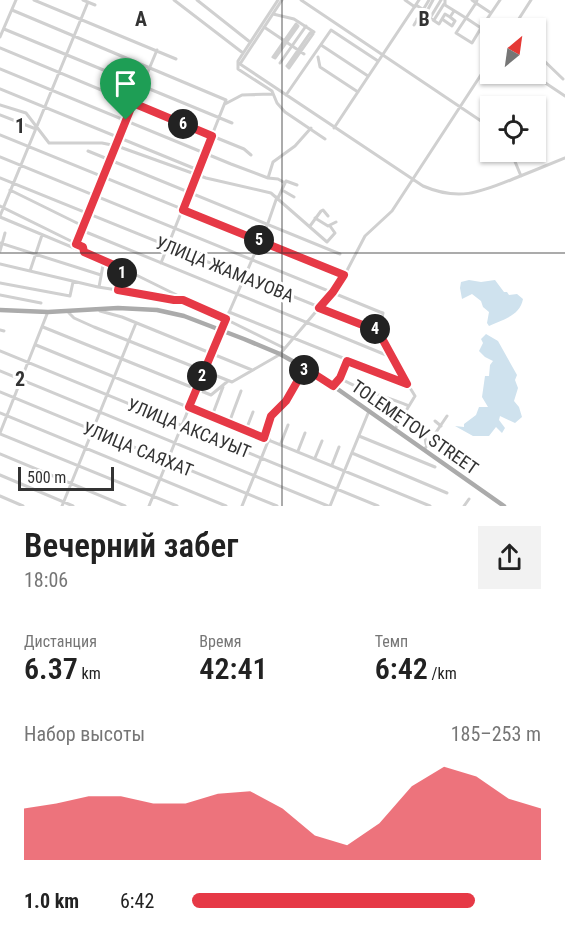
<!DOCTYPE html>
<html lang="ru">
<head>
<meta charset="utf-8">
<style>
	body { margin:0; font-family:"Roboto Condensed",sans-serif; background:#f2f2f2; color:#222; height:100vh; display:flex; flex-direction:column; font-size:22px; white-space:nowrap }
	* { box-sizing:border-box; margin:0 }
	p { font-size:20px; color:#767676 }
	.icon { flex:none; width:33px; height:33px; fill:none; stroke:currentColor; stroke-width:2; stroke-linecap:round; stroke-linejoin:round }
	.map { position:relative; height:506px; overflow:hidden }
	.sheet { display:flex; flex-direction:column; background:#fff; flex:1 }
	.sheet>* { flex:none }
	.needle { width:39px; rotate:29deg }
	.tools { position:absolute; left:480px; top:18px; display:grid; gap:12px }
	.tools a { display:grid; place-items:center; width:66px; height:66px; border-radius:0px; background:#fff; box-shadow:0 2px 4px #0004; font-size:30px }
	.scale { position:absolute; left:18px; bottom:15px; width:96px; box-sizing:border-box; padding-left:6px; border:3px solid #333; border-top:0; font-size:16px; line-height:21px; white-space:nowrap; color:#333; -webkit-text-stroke:4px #fff; paint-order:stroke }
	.pin { position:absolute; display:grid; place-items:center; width:51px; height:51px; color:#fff; margin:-62px -26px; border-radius:50% 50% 50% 0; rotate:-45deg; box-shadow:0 0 6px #0007 }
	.pin .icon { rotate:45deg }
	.km { position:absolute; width:30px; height:30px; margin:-15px; border-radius:50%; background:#222; color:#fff; font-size:16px; line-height:30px; text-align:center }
	.round { display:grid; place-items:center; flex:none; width:63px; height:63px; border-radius:0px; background:#f2f2f2 }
	.overview { display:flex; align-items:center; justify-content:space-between; height:102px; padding:0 24px }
	h1 { font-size:33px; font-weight:600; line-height:45px }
	.figures { display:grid; grid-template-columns:repeat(3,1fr); gap:9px; height:102px; padding:6px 24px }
	.figures div { display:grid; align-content:center }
	.figures b { font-size:30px; font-weight:600 }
	.figures small { font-size:16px; font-weight:400 }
	.figures p { font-size:16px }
	.chart { height:168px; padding:12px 24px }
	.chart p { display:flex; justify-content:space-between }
	.chart svg { width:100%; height:108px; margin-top:6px; fill:#e63946; opacity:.7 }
	ul { padding:0 24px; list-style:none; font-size:20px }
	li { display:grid; grid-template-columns:96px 72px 1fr; align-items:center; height:45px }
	li i { height:15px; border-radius:8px; background:#e63946 }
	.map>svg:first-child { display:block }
	.water { fill:#cfe2ee }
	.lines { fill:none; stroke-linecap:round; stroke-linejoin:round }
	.minor { stroke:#d0d0d0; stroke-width:3 }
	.major { stroke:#ababab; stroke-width:4.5 }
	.route-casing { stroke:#fff; stroke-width:12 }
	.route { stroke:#e63946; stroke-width:8 }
	.grid { fill:none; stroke:#333; stroke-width:1.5; stroke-opacity:0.55 }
	.labels { text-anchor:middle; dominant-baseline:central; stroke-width:6; stroke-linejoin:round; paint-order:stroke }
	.street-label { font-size:18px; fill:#333; stroke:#fff }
	.grid-label { font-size:20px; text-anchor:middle; font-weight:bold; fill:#333; stroke:#fff; stroke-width:6; stroke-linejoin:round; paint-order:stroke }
</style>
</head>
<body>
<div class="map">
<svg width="565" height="506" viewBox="0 0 565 506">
	<rect width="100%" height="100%" fill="#fff"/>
	<!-- water -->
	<path class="water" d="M469,280l12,2 14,-2 9,12h3l2,3 8,-1 6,5c-3,17 -21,21 -34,27l-2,-3 2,-11 -6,-5 -2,-6 -9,-7 -10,5 -2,-11 1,-6z
		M486,334l12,7 19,34 -2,5 3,8 -4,13 5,6 3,10 -7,6 -15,-7 -1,4 6,8 -3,5 -6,-6 -7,9h-16l-18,-10 9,1v-3l12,-9 3,-8h9l-6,-10 3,-21h4l1,-11 3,-4 -8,-4 -6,-6 4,-8 -2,-4z"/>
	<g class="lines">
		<!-- minor -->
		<path class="minor" d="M34,0l142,59
			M83,0l12,5
			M174,0l69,53
			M197,0l53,42
			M301,0l189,127
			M405,0l10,7
			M441,0l-11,18 9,6 3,-5
			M445,0v5l21,13 -10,15 16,10 9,-15 -15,-10 10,-15 -4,-3
			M477,0l-1,3 15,10
			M416,5l11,7 3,6 -4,4 -9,-3
			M12,10l214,90 -65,163
			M427,11l6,-11
			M273,14l21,5 20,13
			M450,17l-5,-3 -3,5 10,7 3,-5 -5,-4 4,-6
			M434,20l10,-16
			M296,24l2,2 -23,32 -2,-1z
			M414,25l15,-25
			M264,27l40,27
			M481,28l19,-28
			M513,28l18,-28
			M4,29l228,94
			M0,37l16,-37
			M321,45l47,31
			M0,48l212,88 32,13 7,6
			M536,53l27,26
			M318,57l2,10 38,25
			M238,63v6l3,2 31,20 5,12 8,9 40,27
			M238,63v-2l40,-61
			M280,63l26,-37
			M240,64l183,122c35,15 56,7 90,-7 17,-7 35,-14 52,-21
			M240,64l42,-64
			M287,66l2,2 24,-34 -3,-1
			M287,66l23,-33
			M0,69l231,95 37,14 10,1 7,4
			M532,74l33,22
			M0,89l198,81
			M286,95l45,-65 47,31
			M225,104l17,-9 31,-1
			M0,105l26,8 23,30h53l15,3 89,32 65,15 56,49 8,-9 -5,-7
			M0,115l36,14
			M334,128l85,-128
			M0,135l344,140
			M88,151l252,103
			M511,152l10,24
			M0,157l380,155 3,1 -1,5
			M0,178l376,152 13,18 2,9 24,39 -20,33
			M268,178l5,-16 22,-16 16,-18
			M10,190l73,36
			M282,190l12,7
			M278,198l8,-17 11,4
			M0,206l83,41 1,4
			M0,216l88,-214
			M0,217l122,51 162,80
			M315,218l13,8 8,-4
			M310,226l11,-15 2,-1 5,6
			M81,230l310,127
			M0,243l101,32
			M76,244l81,-194
			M0,251l5,-18
			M0,264l98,23 83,13
			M30,271l12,-36
			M0,283l70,13 3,-14
			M99,287l5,-27
			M118,290l5,-21
			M0,295l41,8
			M100,311l22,6 130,53
			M229,312l176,71
			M69,313l5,5 20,9 138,55 47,-27
			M43,327l168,68 17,-14
			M0,330l4,1
			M36,345l394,161
			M0,351l378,155
			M280,354l61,-72 24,-46 27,-25 98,-150
			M0,371l328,135
			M340,378c20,13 46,18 69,28
			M334,385l6,-7 7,-17
			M0,392l277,114
			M0,413l226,93
			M212,416l11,-29
			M400,421l25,17 1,6
			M435,421l6,5
			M229,423l12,-32
			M246,430l7,-18
			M0,433l47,-119
			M0,434l177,72
			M359,436l76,31
			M264,437l7,-21 15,-15 19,-33
			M281,443l7,-18
			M424,450l23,-34
			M298,451l7,-18
			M352,453l95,40
			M0,454l125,52
			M315,458l7,-17
			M332,465l7,-18
			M0,475l73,31
			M0,496l23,10
			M62,506l74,-183
			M149,506l62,-152 57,-131 9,-26
			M242,506l27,-67
			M330,506l39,-95
			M464,506l5,-7"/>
		<!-- major -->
		<path class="major" d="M0,310l48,2 70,-4 39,2 27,6 60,23 36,15 39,22 185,130"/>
	</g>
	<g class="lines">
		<!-- route casing -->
		<g class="route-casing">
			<path id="route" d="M133,103l79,33 -29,74 161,65 -11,17 -14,16 59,23 29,53 -60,-23 -7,17 -7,8 -28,-18 -19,33 -15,15 -7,22 -75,-31 37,-88 -43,-19h-9l-56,-10 5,-21 -39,-17 -1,-5 -7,-3z"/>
		</g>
		<!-- route -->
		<use href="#route" class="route"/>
	</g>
	<!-- grid -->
	<path class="grid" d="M282,0v506M0,253h565"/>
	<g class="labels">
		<!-- street labels -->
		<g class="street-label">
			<text transform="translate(225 269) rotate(22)">УЛИЦА ЖАМАУОВА</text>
			<text transform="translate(415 427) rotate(35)">TOLEMETOV STREET</text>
			<text transform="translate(189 428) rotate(22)">УЛИЦА АКСАУЫТ</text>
			<text transform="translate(138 449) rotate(22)">УЛИЦА САЯХАТ</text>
		</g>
	</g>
	<g class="grid-label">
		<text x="141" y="26">A</text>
		<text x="424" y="26">B</text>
		<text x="20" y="133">1</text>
		<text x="20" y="386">2</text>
	</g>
</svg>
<div class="tools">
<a><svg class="needle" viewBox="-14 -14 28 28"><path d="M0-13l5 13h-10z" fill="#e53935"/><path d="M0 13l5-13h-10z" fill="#767676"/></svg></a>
<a><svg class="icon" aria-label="locate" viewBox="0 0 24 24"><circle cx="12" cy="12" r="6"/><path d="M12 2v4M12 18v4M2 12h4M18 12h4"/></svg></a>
</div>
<div class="scale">500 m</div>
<div class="pin" style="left:126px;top:120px;background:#1e9e55"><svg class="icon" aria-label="arrive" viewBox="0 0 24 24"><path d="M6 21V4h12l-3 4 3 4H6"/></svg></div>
<b class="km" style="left:122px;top:273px">1</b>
<b class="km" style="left:202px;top:376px">2</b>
<b class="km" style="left:304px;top:370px">3</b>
<b class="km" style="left:375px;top:329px">4</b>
<b class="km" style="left:259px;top:240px">5</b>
<b class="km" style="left:183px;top:124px">6</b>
</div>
<section class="sheet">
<div class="overview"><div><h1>Вечерний забег</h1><p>18:06</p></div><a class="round"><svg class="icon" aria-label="share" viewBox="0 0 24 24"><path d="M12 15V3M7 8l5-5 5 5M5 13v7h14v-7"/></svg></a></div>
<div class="figures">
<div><p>Дистанция</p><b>6.37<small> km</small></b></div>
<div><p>Время</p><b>42:41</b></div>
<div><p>Темп</p><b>6:42<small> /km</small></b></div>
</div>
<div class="chart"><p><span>Набор высоты</span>185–253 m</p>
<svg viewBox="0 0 160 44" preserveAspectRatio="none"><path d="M0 44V23L10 21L20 18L30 18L40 21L50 21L60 17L70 16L80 23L90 34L100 38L110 29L120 14L130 6L140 10L150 19L160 23V44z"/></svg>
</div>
<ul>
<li><b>1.0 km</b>6:42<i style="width:81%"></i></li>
</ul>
</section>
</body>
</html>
